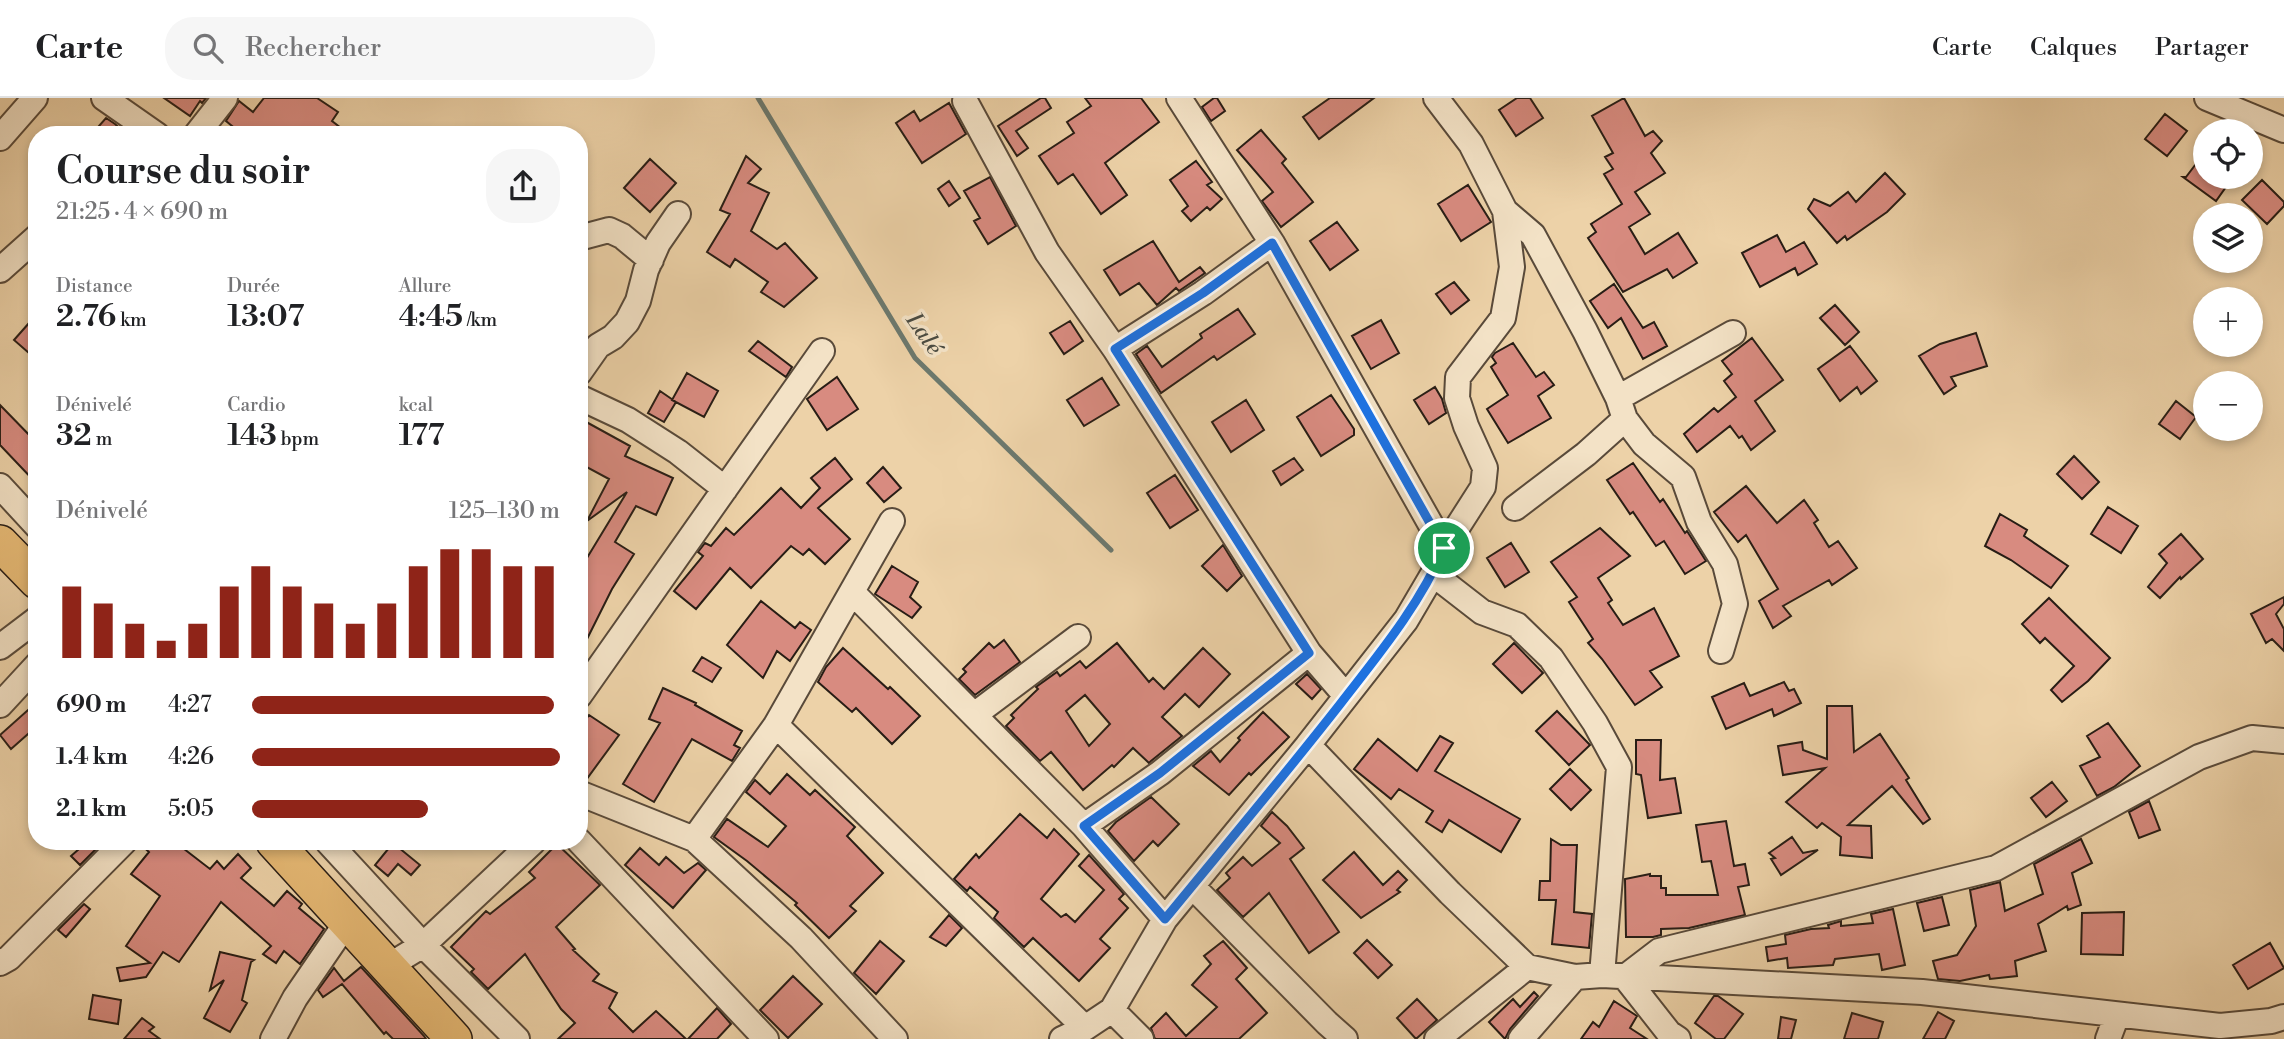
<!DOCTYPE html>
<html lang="fr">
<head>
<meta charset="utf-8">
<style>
	body { margin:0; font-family:"Libre Bodoni",serif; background:#f6f6f6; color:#202124; height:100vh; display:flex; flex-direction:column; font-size:26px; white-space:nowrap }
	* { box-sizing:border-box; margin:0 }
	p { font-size:23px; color:#757577 }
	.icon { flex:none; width:38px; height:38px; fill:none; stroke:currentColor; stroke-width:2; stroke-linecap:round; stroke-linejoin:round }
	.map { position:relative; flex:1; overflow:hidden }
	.panel { position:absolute; left:28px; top:28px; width:560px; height:724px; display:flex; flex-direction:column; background:#fff; border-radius:28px; box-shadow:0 4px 10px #0003 }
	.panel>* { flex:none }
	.controls { position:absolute; left:2193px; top:21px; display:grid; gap:14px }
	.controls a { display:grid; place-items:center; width:70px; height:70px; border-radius:50%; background:#fff; box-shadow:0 4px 10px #0003; font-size:35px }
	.pin { position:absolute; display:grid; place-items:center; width:60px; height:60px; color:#fff; margin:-30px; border:4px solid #fff; border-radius:50%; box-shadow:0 2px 7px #0007 }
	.round { display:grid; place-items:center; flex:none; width:74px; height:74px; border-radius:28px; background:#f6f6f6 }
	.head { display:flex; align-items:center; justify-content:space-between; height:119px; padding:0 28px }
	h1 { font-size:38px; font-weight:600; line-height:52px }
	.figures { display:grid; grid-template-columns:repeat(3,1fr); gap:10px; height:119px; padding:7px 28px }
	.figures div { display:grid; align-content:center }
	.figures b { font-size:30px; font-weight:600 }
	.figures small { font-size:19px; font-weight:400 }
	.figures p { font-size:19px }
	.chart { height:196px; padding:14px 28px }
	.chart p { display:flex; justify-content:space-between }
	.chart svg { width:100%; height:126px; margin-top:7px; stroke:#8f2418; stroke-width:6 }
	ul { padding:0 28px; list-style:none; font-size:23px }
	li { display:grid; grid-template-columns:112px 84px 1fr; align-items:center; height:52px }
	li i { height:18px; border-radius:9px; background:#8f2418 }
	header { display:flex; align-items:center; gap:42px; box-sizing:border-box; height:98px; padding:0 35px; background:#fff; border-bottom:2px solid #e0e0e0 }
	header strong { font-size:33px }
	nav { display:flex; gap:38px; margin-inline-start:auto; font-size:24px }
	.search { width:490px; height:63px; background:#f6f6f6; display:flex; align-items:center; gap:18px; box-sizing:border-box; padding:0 24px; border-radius:28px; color:#757577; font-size:26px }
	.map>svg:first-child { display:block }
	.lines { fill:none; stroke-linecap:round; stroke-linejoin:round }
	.stream { stroke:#6c796e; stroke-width:5 }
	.building { fill:#d88b80; stroke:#281d15; stroke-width:2; fill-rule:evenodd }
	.minor-casing { stroke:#594a3a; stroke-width:28 }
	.highway-casing { stroke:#281d15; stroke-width:38 }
	.minor { stroke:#f3e2c6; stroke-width:24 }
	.highway { stroke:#e6b974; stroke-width:35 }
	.route-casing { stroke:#fff; stroke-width:14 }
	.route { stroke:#1a73e8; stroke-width:9 }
	.labels { text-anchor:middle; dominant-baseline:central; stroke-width:7; stroke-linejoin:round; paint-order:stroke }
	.water-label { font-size:23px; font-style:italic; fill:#4a4b42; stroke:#f3e2c6 }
</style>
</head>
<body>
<header>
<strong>Carte</strong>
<div class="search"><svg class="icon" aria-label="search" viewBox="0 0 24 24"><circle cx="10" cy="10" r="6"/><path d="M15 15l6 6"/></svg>Rechercher</div>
<nav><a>Carte</a><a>Calques</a><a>Partager</a></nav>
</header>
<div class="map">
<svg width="2284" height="941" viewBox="0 0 2284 941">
	<rect width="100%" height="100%" fill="#edd2a8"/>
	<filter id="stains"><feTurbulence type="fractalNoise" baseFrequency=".00286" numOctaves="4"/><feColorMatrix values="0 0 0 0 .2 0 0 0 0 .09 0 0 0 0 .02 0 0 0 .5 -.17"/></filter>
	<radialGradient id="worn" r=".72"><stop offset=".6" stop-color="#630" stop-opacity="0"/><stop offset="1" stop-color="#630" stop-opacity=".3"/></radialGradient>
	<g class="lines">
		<!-- stream -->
		<path class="stream" d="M758,0l157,260 196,192"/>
	</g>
	<!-- building -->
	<path class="building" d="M164,0h42l-4,5 -2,-2 -10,15z
		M264,0h53l21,14 -6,9 18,14h-107l-17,-14 13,-20 14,11z
		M1041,0h4l6,10 -35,23 12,17 -11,8 -19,-30z
		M1085,0h56l18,24 -54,41 22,32 -26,19 -28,-40 -15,10 -19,-28 35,-23 -7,-11 24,-16z
		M1214,0h3l8,13 -14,10 -9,-14z
		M1330,0h44l-55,41 -16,-22z
		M1517,0h13l13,20 -27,18 -17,-26z
		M1624,0l21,38 8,-5 9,10 -11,12 14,20 -30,19 15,22 -21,13 16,27 33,-21 19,30 -24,15 -6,-9 -44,23 -35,-54 8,-6 -5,-8 31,-20 -18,-30 9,-5 -8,-12 8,-4 -21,-37z
		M949,5l17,31 -44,29 -26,-40 18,-12 6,10z
		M2165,16l22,17 -20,25 -22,-17z
		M106,20l9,6 12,11h-36z
		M1261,32l25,29 -4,4 31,39 -32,25 -19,-26 11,-9 -36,-42z
		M2205,54v25h28l-17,24 -33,-24h3z
		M746,58l15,13 -13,14 21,10 -18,38 26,18 8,-6 32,35 -33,29 -23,-15 7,-10 -33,-23 -5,8 -23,-15 23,-38 -10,-4z
		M650,61l26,24 -26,29 -26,-24z
		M1196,63l16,21 -5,3 15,14 -12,11 -3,-3 -16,14 -9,-10 6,-5 -18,-26z
		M1885,75l20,21 -18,18 -40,28 -2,-4 -8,7 -29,-34 6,-10 16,7 18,-14 8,10z
		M990,79l26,49 -28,18 -14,-23 6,-3 -16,-27z
		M2262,82l22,22v4l-17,18 -25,-24z
		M949,83l11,17 -11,8 -11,-17z
		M1468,87l23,37 -30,19 -23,-37z
		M1337,124l21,28 -28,20 -20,-29z
		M1777,137l9,17 18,-10 13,22 -19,11 -3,-7 -35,19 -18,-34z
		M1153,143l26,41 21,-15 5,6 -26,18 -3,-3 -19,17 -18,-22 -19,12 -16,-25z
		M1454,184l15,18 -18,14 -15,-20z
		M1614,186l29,44 11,-6 13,24 -24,13 -22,-41 -13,10 -18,-27z
		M1835,207l24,27 -14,13 -25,-27z
		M1238,211l17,25 -38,26 -3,-4 -53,37 -25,-39 11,-8 15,21 40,-29 -2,-4z
		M37,216v46l-23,-20z
		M1381,222l18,33 -28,16 -19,-33z
		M1070,223l13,20 -19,13 -14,-21z
		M1976,235l11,33 -36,11 5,9 -12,8 -25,-38 21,-12z
		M1752,240l31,42 -28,21 20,30 -24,19 -9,-14 -3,2 -9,-12 -33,26 -13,-18 30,-26 4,4 18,-15 -12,-16 8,-7 -10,-13z
		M758,243l34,26 -6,10 -37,-26z
		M1513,245l23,34 8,-5 10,13 -16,11 13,22 -43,25 -21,-34 21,-14 -17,-28 5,-4 -4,-6 3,-4z
		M1850,248l27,35 -16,13 -4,-7 -17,14 -22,-32z
		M687,275l31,18 -14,26 -32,-17z
		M837,279l21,32 -31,21 -20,-31z
		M1102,280l17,27 -35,21 -17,-26z
		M1435,289l7,12 4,14 -17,11 -15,-24z
		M660,293l16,11 -12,20 -16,-9z
		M1331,297l23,34v6l-33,21 -24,-39z
		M1246,302l18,30 -33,22 -19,-30z
		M2176,303l20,16 -16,22 -21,-15z
		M0,307l37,38v41l-37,-39z
		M579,320l51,28 -5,10 48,22 -17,37 -20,-9 -21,36 19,12 -22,35 -33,66v-84l48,-79 -40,29 22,-42 -30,-16z
		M2074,358l25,26 -17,17 -25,-25z
		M835,360l17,21 -34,29 32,31 -25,25 -16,-15 -6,6 -12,-9 -40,42 -21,-20 -34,41 -22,-18 29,-35 -5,-4 7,-9 6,3 15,-18 8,7 47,-47 20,20 19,-20 -9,-10z
		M1294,360l9,12 -22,15 -8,-14z
		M1633,365l27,39 3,-3 22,34 2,-2 19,30 -21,13 -21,-33 -8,5 -23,-34 -3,2 -23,-34z
		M883,369l18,21 -17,14 -17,-19z
		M1175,377l23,35 -28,18 -23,-35z
		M1746,388l31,37 27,-23 14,20 -4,3 15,24 9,-6 19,27 -25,17 -3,-5 -46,26 8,10 -18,12 -14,-27 19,-12 -32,-54 -8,7 -24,-30z
		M2108,409l30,19 -17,27 -30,-19z
		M2000,416l27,16 -3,6 44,30 -17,22 -40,-28 -26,-14z
		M1600,430l30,28 -32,22 14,22 -4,3 15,22 31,-17 25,48 -29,15 12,16 -27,18 -33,-46 -14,-16 5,-4 -24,-37 8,-5 -26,-35z
		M2181,436l22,25 -22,20 -1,-2 -20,21 -12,-11 19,-24 -8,-9z
		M1511,445l18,29 -24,15 -18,-29z
		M1223,447l19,31 -15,15 -25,-25z
		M892,468l26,16 -8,15 11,10 -9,11 -37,-24z
		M2284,499v7l-8,10 8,15v22l-12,-12 -6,4 -15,-29z
		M2049,500l61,60 -22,23 -26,21 -11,-12 23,-24 -29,-28 -5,5 -18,-19z
		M761,503l34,27 5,-6 11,8 -21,31 -13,-10 -14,27 -36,-33z
		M1004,542l16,22 -45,33 -16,-16 7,-7 -3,-3 26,-26 5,5z
		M1117,545l32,39 4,-4 11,11 39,-41 27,26 -31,33 -14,-13 -23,23 20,19 -31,25 -2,2 -16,-15 -19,19 -2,-2 -29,25 -32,-38 -11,9 -34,-35 8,-8 -3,-3 27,-26 -2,-2 21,-15 3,4 20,-15 6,7zM1085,597l25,29 -21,22 -23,-35z
		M1514,545l29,30 -21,20 -29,-29z
		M843,550l45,41 2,-2 30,29 -28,28 -36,-36 -4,4 -34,-30 8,-15z
		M702,559l19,11 -9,14 -19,-11z
		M1307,576l14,15 -9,10 -16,-15z
		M1784,584l5,9 5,-2 7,14 -27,13 -2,-7 -46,20 -14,-32 32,-14 6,13z
		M663,590l33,15 -1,2 47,26 -8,14 6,3 -8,13 -40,-22 -38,63 -31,-18 37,-61 -11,-4z
		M37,604v24l-26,23 -11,-14z
		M1827,608h25l2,46 26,-18 29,44 -3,2 24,39 -7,5 -31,-38 -44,39 23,1 1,32 -32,-3 1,-18 -19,-14 -5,5 -31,-26 39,-34 -42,7 -5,-29 24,-4 1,8 24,9z
		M1557,613l33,34 -21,20 -33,-34z
		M1263,614l26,25 -38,38 -2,-2 -20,22 -36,-29 18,-15 9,11 20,-22 -2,-2z
		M589,617l30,20 -33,45 -7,-2v-49z
		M2108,625l32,43 -26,21 -17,9 -17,-30 20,-9 -13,-21z
		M1440,638l13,7 -18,28 85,48 -19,33 -52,-32 -7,12 -16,-10 7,-11 -34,-22 -8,10 -37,-30 24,-30 39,32z
		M1636,642h25l-1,40 15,-2 6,35 -33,5 -7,-43 -5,-1z
		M1570,671l21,21 -20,20 -21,-21z
		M787,676l23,21 5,-5 40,37 -8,9 36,37 -33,33 6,5 -27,27 -34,-33 2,-2 -50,-42 -33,-24 13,-18 41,28 18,-21 -40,-34 9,-12 15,14z
		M2052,684l15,19 -21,16 -15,-19z
		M1151,699l28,27 -21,22 -5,-5 -19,20 -26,-30 8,-9z
		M2149,703l11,29 -21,8 -10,-26z
		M1272,714l15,14 17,22 -14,11 49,73 -30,21 -40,-60 -26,24 -26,-27 13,-12 -4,-5 17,-16 9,9 28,-23 -19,-17z
		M1020,716l27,24 7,-9 25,25 -38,45 20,18 5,-3 9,8 29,-32 -25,-24 10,-11 35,39 -5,5 9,9 -28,31 10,9 -31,33 -46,-43 -9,9 -30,-29 4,-6 -28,-25 -3,4 -13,-12 22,-25 3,4z
		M1726,723l8,45 11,-2 4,21 -11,2 7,28 -56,13 -28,1v6l-8,2h-27l-1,-58 25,-5v2h11v12h5v7h52l-7,-34 -9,1 -6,-37z
		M1792,739l11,16 15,-3 -37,25 -10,-16 4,-1 -6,-5z
		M1551,741l10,6h16l-3,67 18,2 -3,34 -37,-4 4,-44h-17l1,-19h10z
		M2081,741l11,24 -20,10 9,32 -13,5 -1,-4 -29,18 8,27 -31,10 2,15 -27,3 -1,-4 -29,6 -22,-2 -5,-18 24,-6 19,-29 -6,-36 30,-8 5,29 38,-17 -9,-30z
		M87,744h16l-23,23 -9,-9z
		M138,744h37l35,27 7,-8 7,8 14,-15 13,14 -10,10 33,28 13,-15 15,13 -3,4 25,21 -24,35 -16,-13 -8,12 -13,-9 8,-8 -50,-44 -42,60 -16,-10 -17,25 -26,4 -3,-13 33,-5 -24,-17 34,-50 -29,-22 18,-22z
		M393,745l27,22 -9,10 -13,-11 -10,12 -13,-11z
		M557,746l43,41 -44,42 19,22 -2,1 26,24 -6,7 24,12 -8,15 24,24 23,-21 30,28h-128l17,-16 -14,-14 -36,-55 -37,35 -17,-17 3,-3 -23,-22 35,-36 4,3 45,-36 -6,-6z
		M640,750l19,17 7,-8 18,16 14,-10 8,7 -33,38 -48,-43z
		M1354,754l29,33 15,-14 9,9 -10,10 3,2 -39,26 -38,-38z
		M1942,799l7,28 -25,6 -7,-28z
		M84,806l6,5 -24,28 -8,-7z
		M1893,811l12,56 -23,5 -3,-16 -44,5 -2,6 -45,3 -1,-10 -19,3 -2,-14 20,-3 -1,-9 26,-6 18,-1 -1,-3 13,-4v5l32,-3 -2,-9z
		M2124,814l-1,43 -42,-1 1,-41z
		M949,817l13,13 -16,18 -16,-9z
		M1367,842l25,25 -14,13 -24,-25z
		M880,843l24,20 -28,33 -22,-21z
		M1223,843l24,27 -11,11 31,34 -28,26h-84l-4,-11 15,-15 20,23 31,-29 -25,-22 19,-21 -7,-8z
		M2270,845l14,25 -36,21 -15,-24z
		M220,854l34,8 -3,2 -9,38 5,3 -17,29 -26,-14 20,-38 -14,10z
		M361,869l63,69 2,3h-33l-7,-7 -2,2 -42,-50 -19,13 -5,-7 16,-22 10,13z
		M793,878l29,28 -34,34 -28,-28z
		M1534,894l4,4 -28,33 -5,10 -16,-17 24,-23 7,8z
		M93,897l28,5 -3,24 -29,-5z
		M1714,898h4l25,18 -19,25h-8l-21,-16z
		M1417,901l20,21 -21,19 -19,-21z
		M1614,903l23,15 -7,12 17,11h-66l12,-17 6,5z
		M717,910l14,16 -14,15h-29z
		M1938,914l16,9 -9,18h-22z
		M1852,915l31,9 -5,17h-34z
		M1781,919l15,3 -5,19h-13z
		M142,920l12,9 -5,4 11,8h-36z"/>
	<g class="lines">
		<!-- minor casing -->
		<g class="minor-casing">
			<path id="minor" d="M104,0l53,37
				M1179,0l93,145 172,305
				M1436,0l35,46 34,67 28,24 52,96 33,67 7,21 -39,35 -71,54
				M2207,0l77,32
				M965,3l82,151 68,97 194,304 37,43
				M196,37l29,-37
				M0,40l35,-40
				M579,140l30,-8 13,6 29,24
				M0,172l37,-33
				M1115,251l88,-56 69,-50
				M579,275l19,-27 15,-9 14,-15 11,-21 8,-31 12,-27 20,-29
				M579,299l49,23 50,32 47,37
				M1618,300l115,-65
				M1625,321l19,25 39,33 16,45 26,42 10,40 -14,47
				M0,388l37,40
				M1433,476l49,38 35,13 34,33 44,65 24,44 -17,208
				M852,494l232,234 81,93
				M0,549l37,-28
				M579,598l243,-345
				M0,607l37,-40
				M974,617l104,-78
				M776,627l309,303
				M1308,647l142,148 77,74
				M579,695l115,46 107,99 94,101
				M1084,728l76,-53 149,-120
				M694,741l82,-114 116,-204
				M579,743l187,198
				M328,744l95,103 94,94
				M1192,788l135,137 18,16
				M0,865l9,-5 115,-116
				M387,869l36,-22 110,-103
				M1112,912l29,29
				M273,941l22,-41 52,-76
				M1062,941l23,-11 27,-18 53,-91 143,-174 98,-125 27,-46 11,-26 39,-61 2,-19 -19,-42 -9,-28 1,-21 45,-59 9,-51 -7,-56
				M1437,941l90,-72 48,10 27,-2 320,17 298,34 51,-5 13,-4
				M1521,941l54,-62
				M1678,941l-9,-6 -44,-56 34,-26 337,-83 203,-111 53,-19 32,3
				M2108,941l9,-24"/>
		</g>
		<!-- highway casing -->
		<g class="highway-casing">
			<path id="highway" d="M0,445l37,38
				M274,744l180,197"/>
		</g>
		<!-- minor -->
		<use href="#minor" class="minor"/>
		<!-- highway -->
		<use href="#highway" class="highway"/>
	</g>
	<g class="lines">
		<!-- route casing -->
		<g class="route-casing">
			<path id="route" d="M1272,145l172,305c-25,58 -65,106 -103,155 -57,73 -117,144 -176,216l-81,-93 76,-53 149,-120 -194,-304 88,-56z"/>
		</g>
		<!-- route -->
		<use href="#route" class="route"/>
	</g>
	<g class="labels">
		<!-- water labels -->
		<g class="water-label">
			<text transform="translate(924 236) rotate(55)">Lalé</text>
		</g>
	</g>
	<rect width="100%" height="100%" filter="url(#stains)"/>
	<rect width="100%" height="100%" fill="url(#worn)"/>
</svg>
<div class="controls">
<a><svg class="icon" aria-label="locate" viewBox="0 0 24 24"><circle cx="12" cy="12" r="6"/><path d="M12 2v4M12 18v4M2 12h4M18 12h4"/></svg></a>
<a><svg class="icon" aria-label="layers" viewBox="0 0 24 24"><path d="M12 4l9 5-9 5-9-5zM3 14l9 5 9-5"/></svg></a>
<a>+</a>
<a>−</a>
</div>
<div class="pin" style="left:1444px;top:450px;background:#1e9e55"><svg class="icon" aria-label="arrive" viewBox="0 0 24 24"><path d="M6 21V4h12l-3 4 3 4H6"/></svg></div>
<section class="panel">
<div class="head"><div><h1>Course du soir</h1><p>21:25 · 4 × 690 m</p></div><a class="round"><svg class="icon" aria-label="share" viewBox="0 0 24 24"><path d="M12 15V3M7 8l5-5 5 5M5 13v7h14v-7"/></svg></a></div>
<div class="figures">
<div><p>Distance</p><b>2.76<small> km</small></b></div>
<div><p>Durée</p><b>13:07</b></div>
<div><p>Allure</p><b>4:45<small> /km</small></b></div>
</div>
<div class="figures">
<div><p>Dénivelé</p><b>32<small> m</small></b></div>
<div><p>Cardio</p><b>143<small> bpm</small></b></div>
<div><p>kcal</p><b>177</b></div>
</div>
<div class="chart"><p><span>Dénivelé</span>125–130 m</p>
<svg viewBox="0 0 160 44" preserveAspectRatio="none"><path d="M5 44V19M15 44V25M25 44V32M35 44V38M45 44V32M55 44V19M65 44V12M75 44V19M85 44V25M95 44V32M105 44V25M115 44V12M125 44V6M135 44V6M145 44V12M155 44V12"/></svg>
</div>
<ul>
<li><b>690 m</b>4:27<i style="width:98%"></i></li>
<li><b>1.4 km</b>4:26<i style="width:100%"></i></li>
<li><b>2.1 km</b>5:05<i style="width:57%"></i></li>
</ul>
</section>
</div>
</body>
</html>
